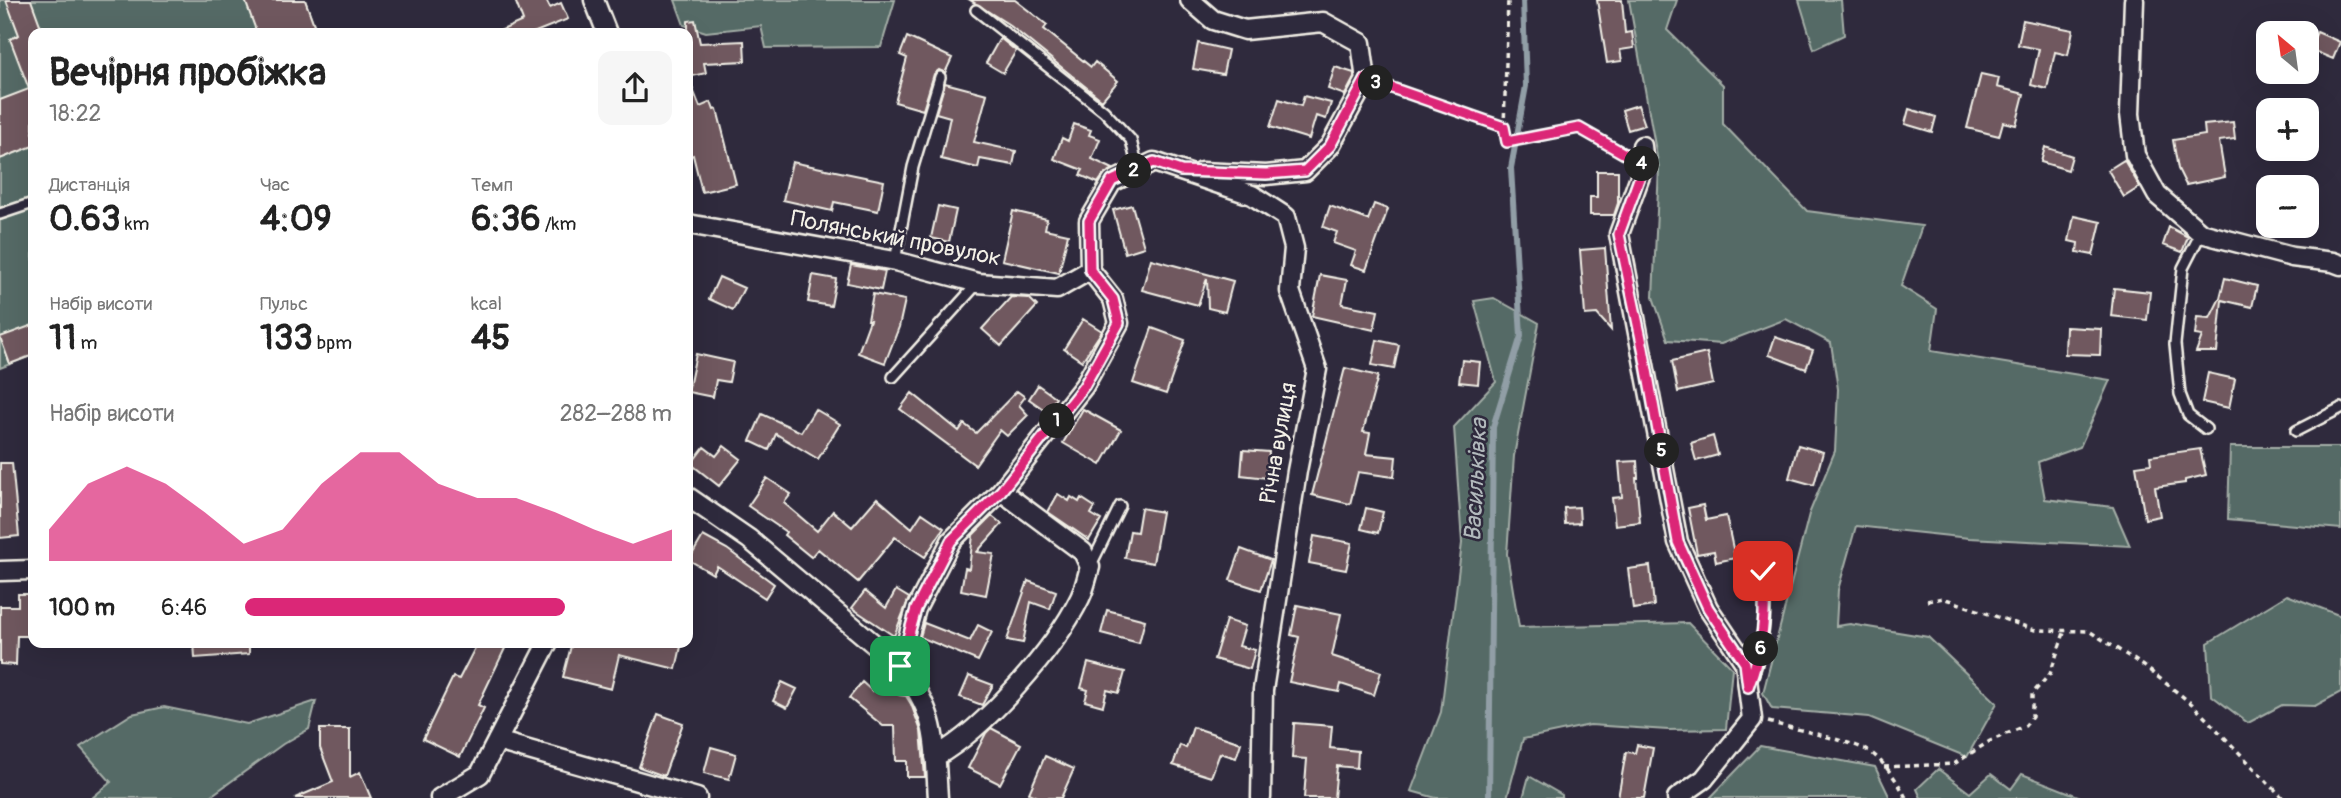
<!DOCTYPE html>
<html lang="uk">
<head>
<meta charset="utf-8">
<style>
	body { margin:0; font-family:Pangolin,sans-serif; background:#f6f6f6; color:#222; height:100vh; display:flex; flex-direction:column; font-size:26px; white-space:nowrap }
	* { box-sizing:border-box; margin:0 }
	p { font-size:23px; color:#767676 }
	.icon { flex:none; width:38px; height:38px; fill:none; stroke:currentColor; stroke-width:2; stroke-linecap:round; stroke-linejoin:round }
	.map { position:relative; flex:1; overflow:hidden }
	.panel { position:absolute; left:28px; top:28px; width:665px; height:620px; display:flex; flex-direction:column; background:#fff; border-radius:14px; box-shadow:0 7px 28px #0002 }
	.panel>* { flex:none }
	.needle { width:46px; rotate:331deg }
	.controls { position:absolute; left:2256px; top:21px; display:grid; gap:14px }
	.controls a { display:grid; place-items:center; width:63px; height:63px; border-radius:14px; background:#fff; box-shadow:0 7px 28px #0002; font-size:35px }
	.pin { position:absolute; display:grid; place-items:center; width:60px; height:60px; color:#fff; margin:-30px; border-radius:14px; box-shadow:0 4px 10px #0006 }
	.km { position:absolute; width:35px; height:35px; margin:-18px; border-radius:50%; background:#222; color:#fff; font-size:19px; line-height:35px; text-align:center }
	.round { display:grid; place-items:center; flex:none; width:74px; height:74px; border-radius:14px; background:#f6f6f6 }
	.head { display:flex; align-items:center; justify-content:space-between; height:119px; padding:0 21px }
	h1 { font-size:38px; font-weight:700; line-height:52px }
	.stats { display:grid; grid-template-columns:repeat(3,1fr); gap:10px; height:119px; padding:7px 21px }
	.stats div { display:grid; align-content:center }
	.stats b { font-size:35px; font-weight:700 }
	.stats small { font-size:19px; font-weight:400 }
	.stats p { font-size:19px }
	.chart { height:196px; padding:14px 21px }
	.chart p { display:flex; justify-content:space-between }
	.chart svg { width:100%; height:126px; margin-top:7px; fill:#db2777; opacity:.7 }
	ul { padding:0 21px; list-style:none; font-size:23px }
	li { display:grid; grid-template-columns:112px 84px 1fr; align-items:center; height:52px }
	li i { height:18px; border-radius:9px; background:#db2777 }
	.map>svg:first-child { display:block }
	.green { fill:#556b66; stroke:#a4aea7; stroke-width:2 }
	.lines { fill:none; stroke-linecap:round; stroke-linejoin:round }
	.stream { stroke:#919ea6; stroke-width:6 }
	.building { fill:#6f585e; stroke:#f4f1e8; stroke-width:2 }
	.service-casing { stroke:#f4f1e8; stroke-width:14 }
	.minor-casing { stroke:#f4f1e8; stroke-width:23 }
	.path { stroke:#f4f1e8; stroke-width:3.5; stroke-dasharray:5 5; stroke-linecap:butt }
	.service { stroke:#2f2a3d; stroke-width:9 }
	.minor { stroke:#2f2a3d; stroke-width:18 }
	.route-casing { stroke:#fff; stroke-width:14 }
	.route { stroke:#db2777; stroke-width:9 }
	.labels { text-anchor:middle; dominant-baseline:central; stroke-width:5; stroke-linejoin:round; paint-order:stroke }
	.street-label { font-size:23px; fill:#f4f1e8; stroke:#2f2a3d }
	.water-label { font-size:24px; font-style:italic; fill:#b2b9bc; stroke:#2f2a3d }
</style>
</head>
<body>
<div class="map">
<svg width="2341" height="798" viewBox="0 0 2341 798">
	<rect width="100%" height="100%" fill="#2f2a3d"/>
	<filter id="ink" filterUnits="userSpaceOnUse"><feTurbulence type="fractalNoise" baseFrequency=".0143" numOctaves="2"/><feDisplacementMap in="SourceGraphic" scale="14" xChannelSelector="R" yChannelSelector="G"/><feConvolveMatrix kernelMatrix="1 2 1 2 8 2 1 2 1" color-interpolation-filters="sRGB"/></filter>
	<g filter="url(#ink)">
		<!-- green -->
		<path class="green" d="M0,0h305l12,33h-284v322l-33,13z
			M675,0h220l-14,47 -115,1 -5,-22 -55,6 -22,-7z
			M1629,0h48l-10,30 56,55v39l84,87 115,15 -21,60 36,23 -6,42 179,29 -30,67 -42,15 7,37 68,8 17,39 -161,-8 -113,-12 -18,64 -2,36 14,-2 78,13 69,66 -30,54 -98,-40 -97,-8 -9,-16 46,-179 26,-63 3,-62 -7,-46 -45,-24 -65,25 -53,-4 -15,-43 6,-129z
			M1799,0h42l3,35 -30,14z
			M1494,298l45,25 -25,133 -7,98 12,73 169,-4 44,45 -6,61 -58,1 -78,-5 -67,14 -16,59h-71l-25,-7 30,-79 21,-169 -8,-116 42,-45 -22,-81z
			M2230,447h111v82l-113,-10z
			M2287,595l54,21v76l-26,14 -33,-1 -34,18 -37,-28 -3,-52z
			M316,701l-7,28 -26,15 -75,54h-116l19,-16 -31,-35 52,-33 32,-7 83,17z
			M1760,746l115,21 15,31h-180z
			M1938,769l32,24 21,-19 20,15 11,-15 61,24h-162l-4,-9z
			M1529,776l33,19v3h-39z"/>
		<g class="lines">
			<!-- stream -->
			<path class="stream" d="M1489,798l4,-371 28,-91 -10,-168 15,-82 -3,-86"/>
		</g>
		<!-- building -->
		<path class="building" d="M6,0h25l12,33h-10v113l-33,13v-59l29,-11 -19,-50 9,-4z
			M245,0h60l12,33h-60z
			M515,0h31l4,8 11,-5 7,16 -35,14h-38l28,-12z
			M970,0h45l32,25 -3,4 47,38 4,-5 23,19 -16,19 -94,-76z
			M1597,0h25l3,33 7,-1 2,16 -14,2 2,11 -15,2z
			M695,20l5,23 44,-2 1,20 -41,2 2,10 -18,4v-56z
			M2023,20l50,10 -5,25 -13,-3 -8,37 -16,-4 8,-36 -21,-4z
			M2317,32l23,10 -7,17 -24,-10z
			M907,37l45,21 -7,15 -6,-3 -5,4 -11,36 -28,-8 12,-44 -7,-3z
			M1000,38l16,13 -13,22 -17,-10z
			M1198,43l30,7 -5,24 -30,-5z
			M1335,67l19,6v5l-9,17 -17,-6z
			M1981,74l18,4 -2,9 27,7 -8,31 -13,-3 -4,14 -32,-8z
			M688,77l12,30 11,-5 3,8 3,-1 19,75 -34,8 -9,-37 -5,2z
			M945,83l42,11 -13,48 42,9 -3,14 -33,-6 -2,9 -37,-9 9,-42 -14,-4z
			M1304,96l27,7 -5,16 -10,-3 -7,23 -39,-12 9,-28 22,7z
			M1638,105l7,20 -17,5 -6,-20z
			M1909,109l27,8 -4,15 -27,-8z
			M2233,122l2,17 -16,2 6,36 -39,8 -8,-16 -5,-29 32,-5 -1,-10z
			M1074,124l17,6 -2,5 11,4 -8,20 21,10 -10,7 -5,7 -18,-8 3,-5 -29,-11 8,-21 6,3z
			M2045,147l27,9 -4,14 -27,-8z
			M2124,160l16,27 -16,10 -16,-27z
			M792,162l92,19 -6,30 -44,-9 -2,9 -49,-11z
			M1597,171h21v32l-4,12h-24v-18h7z
			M1374,204l14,5 -22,61 -15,-5 5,-14 -23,-8 4,-11 -14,-5 7,-21 38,14z
			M1132,205l12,42 -19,6 -12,-43z
			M938,206l18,4 -7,32 -18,-4z
			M1013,211l34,8 -2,10 23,5 -9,39 -57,-13z
			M2074,216l27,6 -8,33 -16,-3 1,-9 -9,-2z
			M2169,227l19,10 -6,15 -19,-7z
			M1605,248l6,82 -14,-16 -12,1 -5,-65z
			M1151,259l82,22 -8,31 -17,-4 -1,-30 -9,27 -56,-15z
			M851,265l34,6 -4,19 -34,-7z
			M813,275l23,4 -5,27 -23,-4z
			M1320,275l27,5 -5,24 36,7 -4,19 -62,-14z
			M719,277l25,11 -11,22 -24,-11z
			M2225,278l32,8 -5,21 -30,-7 -5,52h-21l6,-16 -7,-1 2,-18 13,1 10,-20z
			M2114,288l36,4 -3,28 -36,-4z
			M873,294l32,6 -6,27 -14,36 -27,-10 12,-33h-2z
			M1011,297l18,1 8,8 -36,40 -19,-17z
			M1083,319l19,12 -20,30 -18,-12z
			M33,325v30l-23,9 -10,-27z
			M2066,327l35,2 -1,26 -35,-1z
			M1152,328l33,12 -19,54 -33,-11z
			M1775,337l38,13 -7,19 -37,-14z
			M1377,340l22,5 -5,24 -22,-4z
			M1707,353l6,31 -35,8 -6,-31z
			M696,354l37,8 -4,20 -13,-2 -3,17 -25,-5z
			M1462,360l18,2 -2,22 -19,-2z
			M1345,368l33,8 -15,56 7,1 -4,21 30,3 -2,20 -36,-5 -8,32 -38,-9z
			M2208,373l27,6 -6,29 -27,-6z
			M1038,385l18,13 -10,13 -17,-12z
			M1017,391l8,6 -6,8 9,10 -21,21 -7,-6 -25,35 -75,-56 12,-16 47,38 5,-7 12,9z
			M815,409l25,15 -22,35 -42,-25 -7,16 -19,-9 12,-27 39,18z
			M1083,409l38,21 -20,35 -38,-22z
			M1713,436l5,19 -22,6 -5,-18z
			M1798,445l25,7 -9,33 -25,-7z
			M724,446l17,13 -22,27 -28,-22 13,-17 12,9z
			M2200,449l6,26 -21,5v3l-30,4 5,29 -15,3 -9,-53 15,-2 -1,-8z
			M1243,450l26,2 -2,26 -26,-3z
			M1637,461l1,17h-2l4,44 -25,3 -3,-27 10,-1 -3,-35z
			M0,463h12l7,73 -19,2z
			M767,478l24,16 -7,9 33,28 16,-20 19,16 25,-29 35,30 10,-15 22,15 -19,29 -30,-20 -37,45 -40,-33 -7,8 -27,-22 2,-3 -38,-26z
			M1058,494l11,7 2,-4 8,5 2,-4 14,9 -4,7 10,6 -12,20 -41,-28z
			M1703,505l3,15 20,-4 9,42 -19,4 -2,-11 -17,3 -9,-46z
			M1579,507l1,16 -15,1 -1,-16z
			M1141,508l21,4 -9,51 -28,-5 5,-27 7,1z
			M1366,508l17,4 -5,21 -17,-4z
			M992,516l10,8 -25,28 17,2 -8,41 -25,-5 4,-22 4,1 4,-34z
			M703,536l24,13 47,35 -9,14 -48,-32 -4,8 -24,-14z
			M1314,536l38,7 -6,27 -37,-7z
			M1241,549l30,11 -10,30 -31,-10z
			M1650,566l4,40 -21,3 -5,-40z
			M1028,581l28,10 -6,18 -19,-7 -8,41 -16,-3z
			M896,590l13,8 -15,38 -42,-28 13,-17 21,17z
			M18,594h15v42h-16l-1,29 -16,-1v-58h18z
			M1297,605l44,9 -9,42 49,16 -7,23 -33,-11 -2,8 -50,-10 10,-45 -8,-2z
			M1107,610l38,10 -6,23 -38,-10z
			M1226,620l19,6 -6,20 16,4 -5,19 -36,-10z
			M924,623l46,18 8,-16 14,7 -14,29 -58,-24z
			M194,642h55v12l-54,4z
			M478,642h30l-30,63 6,3 -24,49 -37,-18 30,-62 6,2z
			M572,642h110l-6,27 -57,-14 -8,34 -48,-12z
			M1088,663l37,9 -6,21 -12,-3 -4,16 -18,-5 3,-11 -7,-2z
			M969,676l24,9 -11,20 -22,-8z
			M881,680l18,15 7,1 5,8 10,27 4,46h-18v-16h-11l-1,-35h-12l-34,-28 13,-16 10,9z
			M782,682l15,7 -10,19 -14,-7z
			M658,714l25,9 -19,53 -25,-9z
			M1294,723l38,3 -2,22 28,3 -1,17 -20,-2 -3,32h-30l3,-39 -15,-1z
			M1193,727l48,16 -5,15 -16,-5 -9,24 -38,-12 7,-20 6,3z
			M991,728l30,16 -21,40 -32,-16 18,-35z
			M320,729h30v48l10,-5 11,26h-76l38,-16 -13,-34z
			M1637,745l16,3 -9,50h-26l8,-46 9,1z
			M711,747l25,7 -7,25 -25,-6z
			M1045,756l29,13 -13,29h-21l-11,-5z"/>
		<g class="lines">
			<!-- service casing -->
			<g class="service-casing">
				<path id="service" d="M976,10l128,101 27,29 7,29
					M0,214l33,-11
					M2201,233l-18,35 -8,76 5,50 8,21 18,14
					M895,261l18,-94 27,-90
					M893,377l85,-94
					M2296,431l45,-23
					M1091,565l29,-59
					M1752,679c13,-36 15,-70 11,-108"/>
			</g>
			<!-- minor casing -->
			<g class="minor-casing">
				<path id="minor" d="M594,0l13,33
					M1190,0l23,20 32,10 78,-8 38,21 5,37 -36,66 -25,25 -39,4 -65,-3
					M2134,0l-4,114 5,41 22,40 44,38 91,24 41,5 8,3
					M1642,146l2,19 -25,69 59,308 30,66 37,55 7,56 -48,60 -27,19
					M688,224l207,37 83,22 79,6 33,-19
					M1090,270l-1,-49 23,-39 42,-20 98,33 34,22 8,31 -4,43 27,78 -20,102 -34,219 -2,108
					M688,497l61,42 151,127c38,49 34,73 38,132
					M0,571l33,-1
					M900,666l16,-57 35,-68 50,-50 83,-105 35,-63 -6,-24 -23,-29
					M497,741l200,57
					M935,757c50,-28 120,-108 145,-159 5,-10 7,-21 10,-31l-7,-15 -82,-61
					M440,798l40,-24 68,-132"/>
			</g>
			<!-- path -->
			<path class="path" d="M1381,85l123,42 3,15 72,-14 45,26
				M1504,127l4,-127
				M1927,601l16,-3 92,32 54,1 55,35 48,38 91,94
				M1768,722c22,6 91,20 105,32 13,11 26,29 33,44
				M1884,767l70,-3 36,-23 35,-15 7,-9v-23l18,-20 15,-44"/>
			<!-- service -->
			<use href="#service" class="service"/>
			<!-- minor -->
			<use href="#minor" class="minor"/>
		</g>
	</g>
	<g class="lines" filter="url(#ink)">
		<!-- route casing -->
		<g class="route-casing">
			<path id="route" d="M900,666l16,-57 35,-68 50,-50 83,-105 35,-63 -6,-24 -23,-29 -1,-49 23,-40 42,-19 27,9 85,3 39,-3 25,-25 36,-67 138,48 3,15 72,-14 65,37 -25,69 24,114 35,194 30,66 37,55 3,24c15,-39 19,-74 15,-116"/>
		</g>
		<!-- route -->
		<use href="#route" class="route"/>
	</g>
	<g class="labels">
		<!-- street labels -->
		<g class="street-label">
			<text transform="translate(896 238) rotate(11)">Полянський провулок</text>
			<text transform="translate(1278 443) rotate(-80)">Річна вулиця</text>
		</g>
		<!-- water labels -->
		<g class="water-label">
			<text transform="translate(1476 480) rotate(-87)">Васильківка</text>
		</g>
	</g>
</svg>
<div class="controls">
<a><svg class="needle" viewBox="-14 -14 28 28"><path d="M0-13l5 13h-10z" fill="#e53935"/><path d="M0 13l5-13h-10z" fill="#767676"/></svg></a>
<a>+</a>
<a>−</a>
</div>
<div class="pin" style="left:900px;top:666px;background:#1e9e55"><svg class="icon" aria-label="arrive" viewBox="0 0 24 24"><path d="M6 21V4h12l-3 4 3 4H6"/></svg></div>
<div class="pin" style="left:1763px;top:571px;background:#d93025"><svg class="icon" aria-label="check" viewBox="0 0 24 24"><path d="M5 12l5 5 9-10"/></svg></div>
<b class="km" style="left:1057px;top:421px">1</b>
<b class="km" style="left:1134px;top:171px">2</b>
<b class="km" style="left:1376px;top:83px">3</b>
<b class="km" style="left:1642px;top:164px">4</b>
<b class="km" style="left:1662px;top:451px">5</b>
<b class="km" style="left:1761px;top:649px">6</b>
<section class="panel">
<div class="head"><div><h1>Вечірня пробіжка</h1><p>18:22</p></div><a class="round"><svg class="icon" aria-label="share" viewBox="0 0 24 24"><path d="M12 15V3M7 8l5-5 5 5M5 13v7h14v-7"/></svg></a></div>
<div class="stats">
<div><p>Дистанція</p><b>0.63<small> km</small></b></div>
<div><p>Час</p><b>4:09</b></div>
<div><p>Темп</p><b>6:36<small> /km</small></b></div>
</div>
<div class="stats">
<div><p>Набір висоти</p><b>11<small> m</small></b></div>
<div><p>Пульс</p><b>133<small> bpm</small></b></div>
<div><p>kcal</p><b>45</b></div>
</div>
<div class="chart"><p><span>Набір висоти</span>282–288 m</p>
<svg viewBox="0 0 160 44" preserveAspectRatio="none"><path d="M0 44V33L10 17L20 11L30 17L40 27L50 38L60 33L70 17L80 6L90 6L100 17L110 22L120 22L130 27L140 33L150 38L160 33V44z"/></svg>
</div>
<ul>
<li><b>100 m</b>6:46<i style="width:75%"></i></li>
</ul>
</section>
</div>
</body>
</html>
